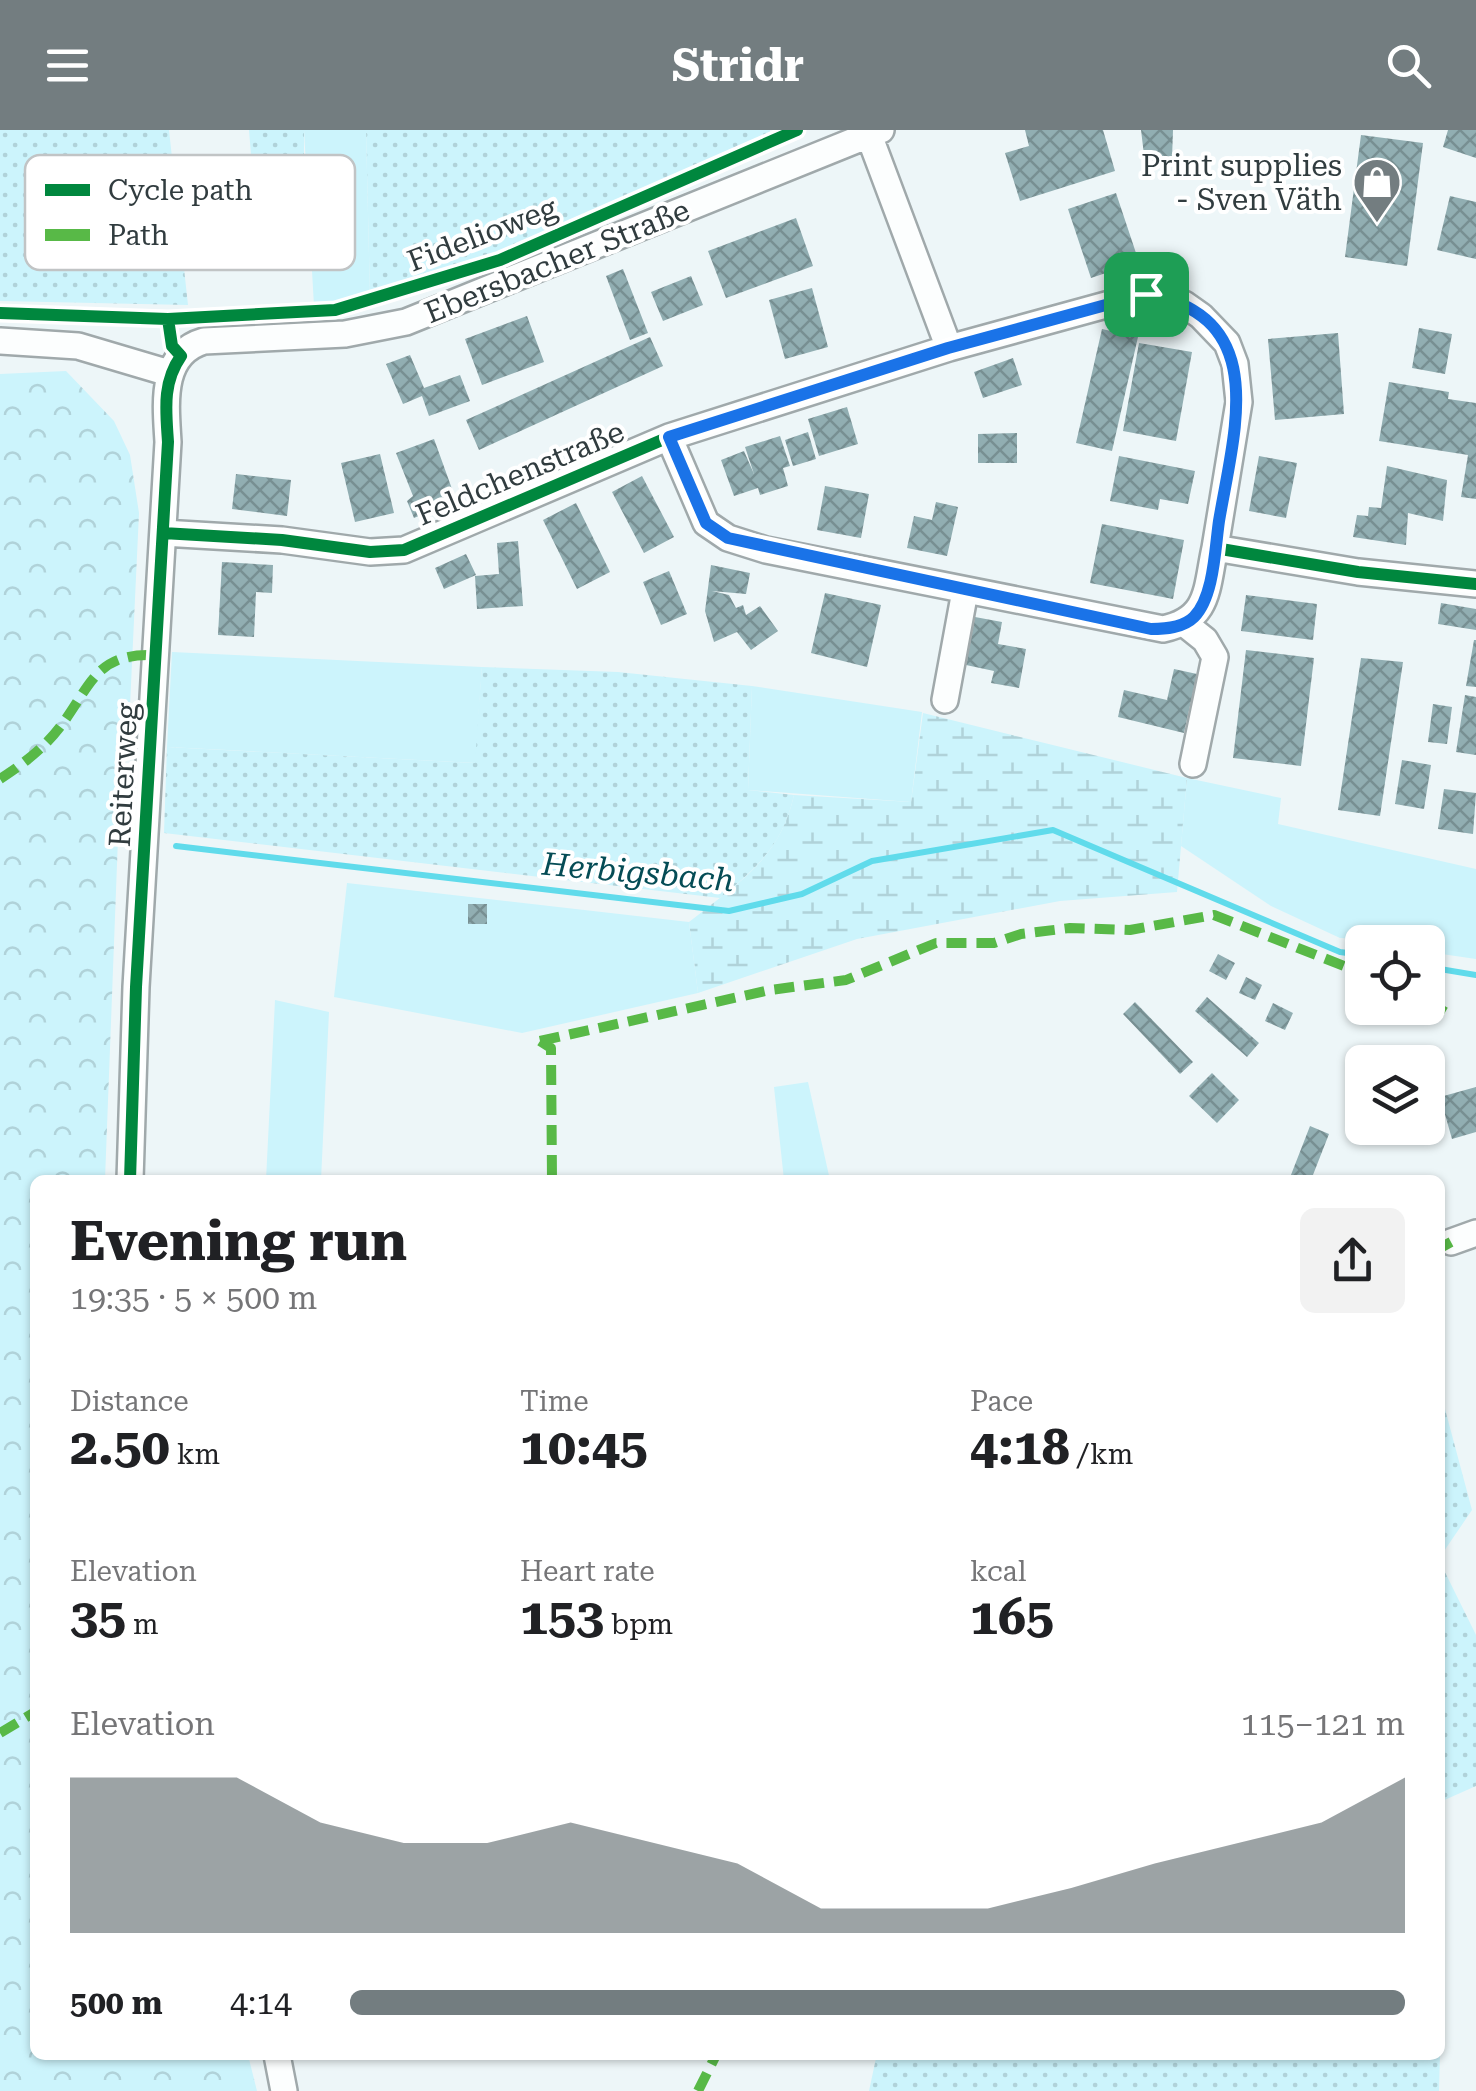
<!DOCTYPE html>
<html lang="en">
<head>
<meta charset="utf-8">
<style>
	body { margin:0; font-family:"Roboto Serif",serif; background:#f2f2f2; color:#202124; height:100vh; display:flex; flex-direction:column; font-size:38px; white-space:nowrap }
	* { box-sizing:border-box; margin:0 }
	p { font-size:32px; color:#757577 }
	.icon { flex:none; width:55px; height:55px; fill:none; stroke:currentColor; stroke-width:2; stroke-linecap:round; stroke-linejoin:round }
	.map { position:relative; flex:1; overflow:hidden }
	.drawer { position:absolute; left:30px; top:1045px; width:1415px; height:885px; display:flex; flex-direction:column; background:#fff; border-radius:15px; box-shadow:0 2px 8px #0004 }
	.drawer>* { flex:none }
	.controls { position:absolute; left:1345px; top:795px; display:grid; gap:20px }
	.controls a { display:grid; place-items:center; width:100px; height:100px; border-radius:15px; background:#fff; box-shadow:0 2px 8px #0004; font-size:50px }
	.pin { position:absolute; display:grid; place-items:center; width:85px; height:85px; color:#fff; margin:-42px; border-radius:20px; box-shadow:0 5px 15px #0006 }
	.round { display:grid; place-items:center; flex:none; width:105px; height:105px; border-radius:15px; background:#f2f2f2 }
	.summary { display:flex; align-items:center; justify-content:space-between; height:170px; padding:0 40px }
	h1 { font-size:55px; font-weight:700; line-height:75px }
	.stats { display:grid; grid-template-columns:repeat(3,1fr); gap:15px; height:170px; padding:10px 40px }
	.stats div { display:grid; align-content:center }
	.stats b { font-size:50px; font-weight:700 }
	.stats small { font-size:28px; font-weight:400 }
	.stats p { font-size:28px }
	.chart { height:280px; padding:20px 40px }
	.chart p { display:flex; justify-content:space-between }
	.chart svg { width:100%; height:180px; margin-top:10px; fill:#737d80; opacity:.7 }
	ul { padding:0 40px; list-style:none; font-size:32px }
	li { display:grid; grid-template-columns:160px 120px 1fr; align-items:center; height:75px }
	li i { height:25px; border-radius:12px; background:#737d80 }
	header { display:flex; justify-content:space-between; align-items:center; height:130px; padding:0 40px; background:#737d80; color:#fff; font-size:45px; font-weight:700 }
	.map>svg:first-child { display:block }
	.grass { fill:url(#grass-dots) }
	.wetland { fill:url(#wetland-marsh) }
	.park { fill:url(#park-crowns) }
	.garden { fill:#ccf4fc }
	.lines { fill:none; stroke-linecap:round; stroke-linejoin:round }
	.stream { stroke:#60dbeb; stroke-width:6 }
	.building { fill:url(#building-cross-hatch) }
	.minor-casing { stroke:#a0a9ab; stroke-width:30 }
	.minor { stroke:#fcfefe; stroke-width:25 }
	.quiet { stroke:#58b947; stroke-width:10; stroke-dasharray:20 10; stroke-linecap:butt }
	.cycleway-casing { stroke:#fff; stroke-width:19 }
	.cycleway { stroke:#00873e; stroke-width:12 }
	.route-casing { stroke:#fff; stroke-width:20 }
	.route { stroke:#1a73e8; stroke-width:12 }
	.labels { text-anchor:middle; dominant-baseline:central; stroke-width:8; stroke-linejoin:round; paint-order:stroke }
	.poi-label { font-size:30px; fill:#313c3f; stroke:#fff; text-anchor:end }
	.street-label { font-size:30px; fill:#313c3f; stroke:#fff }
	.water-label { font-size:32px; font-style:italic; fill:#054c55; stroke:#fff }
	.key { fill:#fff; stroke:#c1c4c5; stroke-width:2.5 }
	.key-label { font-size:28px; fill:#313c3f }
</style>
</head>
<body>
<header><svg class="icon" aria-label="menu" viewBox="0 0 24 24"><path d="M4 6h16M4 12h16M4 18h16"/></svg>Stridr<svg class="icon" aria-label="search" viewBox="0 0 24 24"><circle cx="10" cy="10" r="6"/><path d="M15 15l6 6"/></svg></header>
<div class="map">
<svg width="1476" height="1961" viewBox="0 0 1476 1961">
	<defs>
		<pattern id="grass-dots" width="8" height="8" patternUnits="userSpaceOnUse" patternTransform="scale(2.5)"><rect width="8" height="8" fill="#ccf4fc"/><path d="M2 2h.1M6 6h.1" fill="none" stroke="#b0d2d9" stroke-width="1.8" stroke-linecap="round"/></pattern>
		<pattern id="wetland-marsh" width="20" height="14" patternUnits="userSpaceOnUse" patternTransform="scale(2.5)"><rect width="20" height="14" fill="#ccf4fc"/><path d="M1 5h8M5 5V1M11 12h8M15 12V8" fill="none" stroke="#b0d2d9"/></pattern>
		<pattern id="park-crowns" width="20" height="18" patternUnits="userSpaceOnUse" patternTransform="scale(2.5)"><rect width="20" height="18" fill="#ccf4fc"/><path d="M2 6a3 3 0 1 1 6 0M12 15a3 3 0 1 1 6 0" fill="none" stroke="#b0d2d9"/></pattern>
		<pattern id="building-cross-hatch" width="8" height="8" patternUnits="userSpaceOnUse" patternTransform="scale(2.5)"><rect width="8" height="8" fill="#91aeb2"/><path d="M0 0l8 8M0 8l8-8" fill="none" stroke="#778f92"/></pattern>
	</defs>
	<rect width="100%" height="100%" fill="#edf6f8"/>
	<!-- grass -->
	<path class="grass" d="M0,0h169l19,175 -188,-4z
		M249,0h55v27l-53,-2z
		M366,0h404l1,7 -290,123 -111,36z
		M482,537l136,5 134,14 -4,104 46,5c-11,49 -35,71 -74,103l-556,-65 3,-86 307,16z
		M1441,1264l31,116 -32,47v-162z
		M1440,1432l36,73v151l-36,16z
		M896,1925h544l-1,36h-570l7,-33z"/>
	<!-- wetland -->
	<path class="wetland" d="M923,583l264,65 -10,114 -117,9 -203,38 -159,54 -9,-71c49,-39 91,-63 105,-127l117,7z"/>
	<!-- park -->
	<path class="park" d="M66,241l48,50 16,34 9,58 -9,193 -11,106 -14,368h-70v875h213l9,36h-257v-1717z"/>
	<!-- garden -->
	<path class="garden" d="M304,0h62l4,166 -56,10z
		M172,522l310,15 -7,96 -308,-16z
		M752,556l170,26 -11,90 -163,-12z
		M1187,648l94,20 -3,26 198,45v90l-48,-7v-10l-88,-4 -69,-32 -90,-60z
		M347,753l342,39 9,71 -176,40 -188,-36z
		M275,870l54,12 -8,168h-55z
		M808,952l22,98h-46l-10,-93z"/>
	<g class="lines">
		<!-- stream -->
		<path class="stream" d="M176,716l553,65 73,-17 70,-33 181,-31 287,122 22,3
			M1428,837l48,8"/>
	</g>
	<!-- building -->
	<path class="building" d="M1025,0h78l12,41 -95,30 -15,-48 24,-7z
		M1141,0h32l-1,29 -27,4z
		M1448,0h28v28l-33,-11z
		M1361,5l62,8 -16,123 -62,-9z
		M1116,63l23,69 -48,16 -23,-69z
		M1450,66l26,6v57l-39,-9z
		M796,88l17,48 -87,32 -18,-47z
		M623,139l25,64 -18,7 -24,-64z
		M691,146l12,29 -40,16 -12,-29z
		M812,158l16,59 -43,12 -16,-59z
		M527,186l17,46 -62,23 -17,-46z
		M1419,198l33,6 -7,40 -33,-6z
		M1102,199l36,8 -26,114 -36,-8z
		M1338,203l6,81 -69,6 -7,-81z
		M650,207l13,29 -184,84 -13,-30z
		M1139,213l53,9 -16,89 -53,-10z
		M410,225l14,33 36,-13 10,26 -41,15 -7,-20 -19,8 -17,-40z
		M1013,228l9,27 -39,13 -9,-26z
		M1389,252l60,10 -1,7 28,4v96l-15,-2 7,-42 -89,-14z
		M847,277l11,37 -39,12 -11,-37z
		M808,302l8,27 -23,7 -8,-26z
		M1017,303v30h-39v-29z
		M780,306l10,30 -7,2 5,18 -28,9 -2,-7 -24,8 -13,-36 23,-9 10,23 -9,-27z
		M434,309l22,61 -42,18 -7,-17 6,-5 -17,-43z
		M380,324l14,59 -39,9 -14,-59z
		M1119,326l76,15 -7,33 -28,-5 -2,11 -48,-9z
		M1259,326l38,7 -11,55 -37,-7z
		M1387,336l60,14 -4,41 -35,-8 -2,32 -53,-8 4,-22 11,1 1,-9 12,1z
		M236,344l55,6 -4,36 -55,-7z
		M642,346l32,61 -30,16 -32,-61z
		M825,356l44,8 -8,44 -44,-8z
		M936,372l22,5 -11,49 -40,-8 7,-32 18,4z
		M576,373l34,69 -33,17 -34,-69z
		M1102,394l82,16 -11,59 -83,-16z
		M518,411l5,65 -46,3 -2,-33 24,-2 -2,-31z
		M466,424l10,21 -32,14 -9,-21z
		M222,432l51,3 -1,28 -16,-1 -2,45 -36,-2z
		M711,435l39,8 -4,21 -34,-3 17,4 7,13 7,-3 3,10 14,-9 18,25 -27,19 -14,-18 -23,10 -9,-31z
		M669,441l18,43 -26,11 -18,-43z
		M825,463l56,12 -14,62 -56,-14z
		M1246,465l71,9 -4,36 -72,-9z
		M1441,473l35,6v21l-38,-6z
		M975,487l27,5 -4,22 28,5 -7,39 -28,-5 3,-12 -28,-6z
		M1474,510h2v47l-10,-1z
		M1246,520l68,8 -13,108 -68,-8z
		M1361,528l42,4 -23,154 -42,-6z
		M1174,539l23,5 -13,59 -66,-16 6,-27 43,10z
		M1465,565l11,2v58l-20,-3z
		M1433,574l19,3 -5,37 -19,-2z
		M1402,630l29,5 -7,44 -29,-5z
		M1444,659l32,4 -3,41 -35,-5z
		M468,774h19v20h-19z
		M1218,824l17,9 -9,17 -17,-9z
		M1246,847l16,8 -7,15 -16,-7z
		M1207,867l52,46 -12,14 -52,-46z
		M1135,872l58,60 -13,12 -57,-60z
		M1273,873l20,10 -8,17 -20,-9z
		M1212,943l27,27 -22,23 -28,-27z
		M1476,957v45l-24,7 -12,-42z
		M1310,996l19,8 -18,46h-22z"/>
	<g class="lines">
		<!-- minor casing -->
		<g class="minor-casing">
			<path id="minor" d="M869,5l80,213
				M0,211l78,5 91,27
				M669,307l37,86 22,15 38,12 397,79c47,-10 43,-40 52,-81
				M163,403l119,7 88,12 34,-2 265,-113 280,-89 197,-54 38,10 17,12 26,27 8,21 4,38 -24,146 143,24 118,12
				M1185,494l20,16 10,17 -22,107
				M945,570l20,-109
				M130,1050l6,-193 32,-545c-2,-36 -9,-88 36,-101l141,-7 61,-12 475,-192
				M1451,1112l25,-9
				M277,1925l7,36"/>
		</g>
		<!-- minor -->
		<use href="#minor" class="minor"/>
		<!-- quiet -->
		<path class="quiet" d="M0,649c22,-14 44,-31 60,-52 31,-41 35,-74 94,-72
			M1428,872l22,13
			M540,911l230,-51 76,-10 90,-37h58l27,-9 49,-6 60,2 84,-15 148,58
			M540,911l11,7 1,132
			M1440,1118l11,-6
			M0,1603l35,-21
			M698,1961l18,-36"/>
		<!-- cycleway casing -->
		<g class="cycleway-casing">
			<path id="cycleway" d="M0,183l168,6 167,-9 165,-50 297,-130
				M163,403l119,7 88,12 34,-2 265,-113 280,-89 197,-54 38,10 17,12 26,27 8,21 4,38 -24,146 143,24 118,12
				M130,1050l6,-193 32,-545c-2,-31 -6,-59 13,-86l-9,-10 -4,-27"/>
		</g>
		<!-- cycleway -->
		<use href="#cycleway" class="cycleway"/>
	</g>
	<g class="lines">
		<!-- route casing -->
		<g class="route-casing">
			<path id="route" d="M1146,164c126,22 88,137 73,227 -4,27 -5,76 -25,96 -11,11 -29,12 -43,12l-423,-91 -22,-15 -37,-86 279,-89z"/>
		</g>
		<!-- route -->
		<use href="#route" class="route"/>
	</g>
	<!-- icons -->
	<defs>
		<g id="shop-pin" transform="scale(2.5)"><path d="M0 17L-7.5 6A9.5 9.5 0 1 1 7.5 6Z" fill="#737d80" stroke="#fff"/><path d="M-5-2.5h2.3a2.7 3.5 0 0 1 5.4 0H5L5.5 6h-11ZM-1.5-2.5h3a1.5 2.3 0 0 0-3 0Z" fill="#fff"/></g>
	</defs>
	<g fill-rule="evenodd">
		<use href="#shop-pin" x="1377" y="52"/>
	</g>
	<g class="labels">
		<!-- poi labels -->
		<g class="poi-label">
			<text x="1342" y="35">Print supplies<tspan x="1342" dy="34">- Sven Väth</tspan></text>
		</g>
		<!-- street labels -->
		<g class="street-label">
			<text transform="translate(482 104) rotate(-21)">Fidelioweg</text>
			<text transform="translate(557 131) rotate(-22)">Ebersbacher Straße</text>
			<text transform="translate(520 343) rotate(-23)">Feldchenstraße</text>
			<text transform="translate(123 645) rotate(-87)">Reiterweg</text>
		</g>
		<!-- water labels -->
		<g class="water-label">
			<text transform="translate(638 742) rotate(5)">Herbigsbach</text>
		</g>
	</g>
	<!-- legend -->
	<rect x="25" y="25" width="330" height="115" rx="15" class="key"/>
	<rect x="45" y="54" width="45" height="12" fill="#00873e"/>
	<rect x="45" y="99" width="45" height="12" fill="#58b947"/>
	<g class="key-label">
		<text x="108" y="70">Cycle path</text>
		<text x="108" y="115">Path</text>
	</g>
</svg>
<div class="controls">
<a><svg class="icon" aria-label="locate" viewBox="0 0 24 24"><circle cx="12" cy="12" r="6"/><path d="M12 2v4M12 18v4M2 12h4M18 12h4"/></svg></a>
<a><svg class="icon" aria-label="layers" viewBox="0 0 24 24"><path d="M12 4l9 5-9 5-9-5zM3 14l9 5 9-5"/></svg></a>
</div>
<div class="pin" style="left:1146px;top:164px;background:#1e9e55"><svg class="icon" aria-label="arrive" viewBox="0 0 24 24"><path d="M6 21V4h12l-3 4 3 4H6"/></svg></div>
<section class="drawer">
<div class="summary"><div><h1>Evening run</h1><p>19:35 · 5 × 500 m</p></div><a class="round"><svg class="icon" aria-label="share" viewBox="0 0 24 24"><path d="M12 15V3M7 8l5-5 5 5M5 13v7h14v-7"/></svg></a></div>
<div class="stats">
<div><p>Distance</p><b>2.50<small> km</small></b></div>
<div><p>Time</p><b>10:45</b></div>
<div><p>Pace</p><b>4:18<small> /km</small></b></div>
</div>
<div class="stats">
<div><p>Elevation</p><b>35<small> m</small></b></div>
<div><p>Heart rate</p><b>153<small> bpm</small></b></div>
<div><p>kcal</p><b>165</b></div>
</div>
<div class="chart"><p><span>Elevation</span>115–121 m</p>
<svg viewBox="0 0 160 44" preserveAspectRatio="none"><path d="M0 44V6L10 6L20 6L30 17L40 22L50 22L60 17L70 22L80 27L90 38L100 38L110 38L120 33L130 27L140 22L150 17L160 6V44z"/></svg>
</div>
<ul>
<li><b>500 m</b>4:14<i style="width:100%"></i></li>
</ul>
</section>
</div>
</body>
</html>
